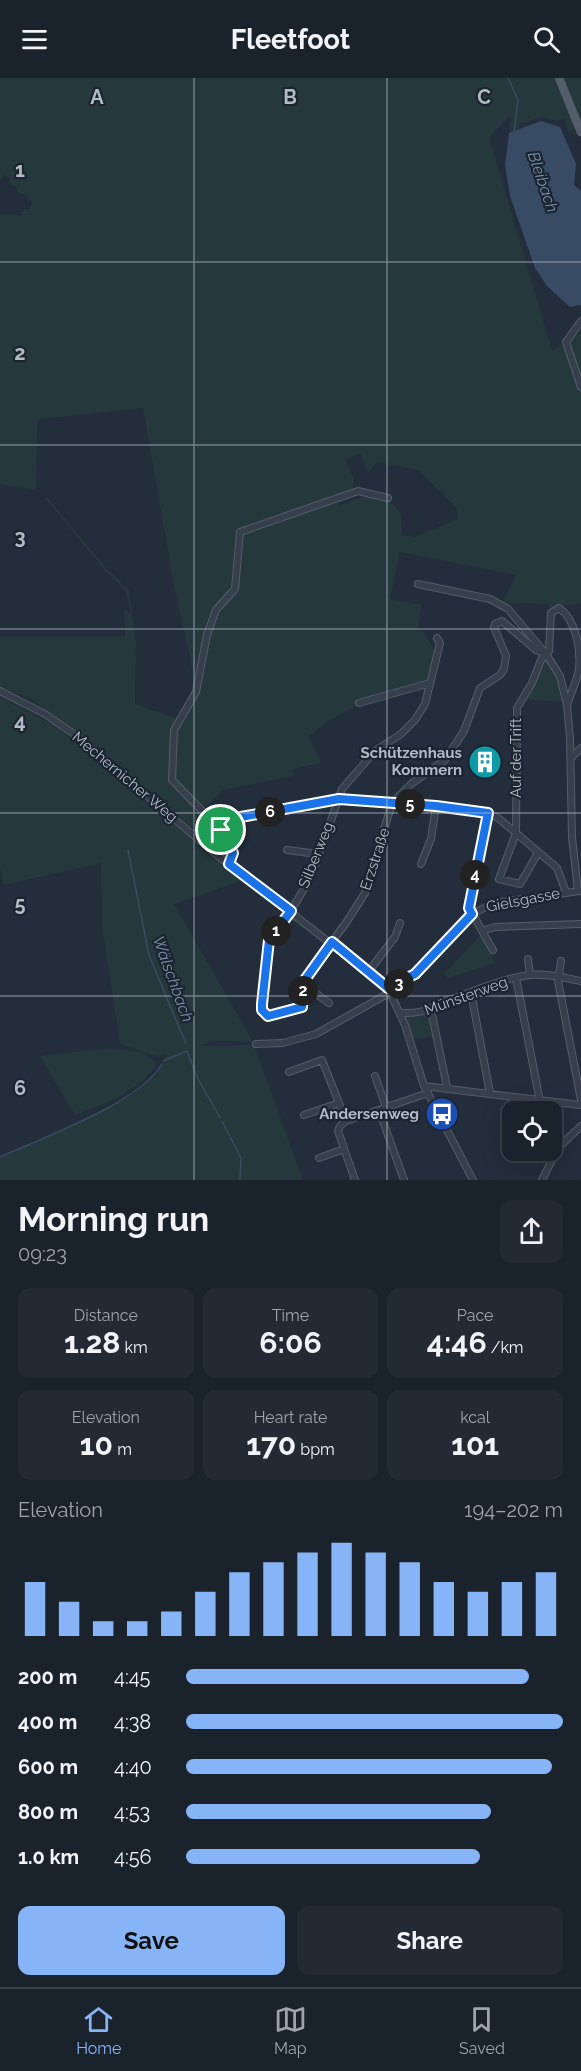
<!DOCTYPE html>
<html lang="en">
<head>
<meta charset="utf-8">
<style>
	body { margin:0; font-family:Raleway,sans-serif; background:#232a34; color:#f1f3f6; height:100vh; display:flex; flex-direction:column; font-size:22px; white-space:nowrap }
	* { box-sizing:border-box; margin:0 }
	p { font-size:20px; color:#9fa4a9 }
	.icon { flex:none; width:33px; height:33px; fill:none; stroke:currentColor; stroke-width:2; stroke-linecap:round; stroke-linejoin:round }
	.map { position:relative; height:1102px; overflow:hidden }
	.details { display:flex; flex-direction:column; background:#1a222c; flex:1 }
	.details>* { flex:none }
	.controls { position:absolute; left:502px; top:1023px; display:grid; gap:12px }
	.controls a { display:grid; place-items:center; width:60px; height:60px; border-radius:12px; background:#1a222c; box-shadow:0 6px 24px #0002,0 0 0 2px #383f48; font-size:30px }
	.pin { position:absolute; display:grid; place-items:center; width:51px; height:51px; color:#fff; margin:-26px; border:3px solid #fff; border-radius:50%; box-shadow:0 2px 6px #0007 }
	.km { position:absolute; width:30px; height:30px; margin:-15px; border-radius:50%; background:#222; color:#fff; font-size:16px; line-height:30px; text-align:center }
	.round { display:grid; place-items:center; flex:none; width:63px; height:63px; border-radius:12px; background:#232a34 }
	.overview { display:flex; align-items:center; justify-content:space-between; height:102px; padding:0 18px }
	h1 { font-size:33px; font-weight:700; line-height:45px }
	.stats { display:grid; grid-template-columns:repeat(3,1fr); gap:9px; height:102px; padding:6px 18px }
	.stats div { display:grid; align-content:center; border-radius:12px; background:#232a34; text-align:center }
	.stats b { font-size:30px; font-weight:700 }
	.stats small { font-size:16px; font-weight:400 }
	.stats p { font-size:16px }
	.chart { height:168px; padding:12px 18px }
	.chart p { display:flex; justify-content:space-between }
	.chart svg { width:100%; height:108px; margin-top:6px; stroke:#87b4f6; stroke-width:6 }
	.primary-button { display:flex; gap:12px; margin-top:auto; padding:12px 18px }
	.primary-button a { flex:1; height:69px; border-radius:12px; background:#87b4f6; color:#111; font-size:24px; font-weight:700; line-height:69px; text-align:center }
	.primary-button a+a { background:#232a34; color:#f1f3f6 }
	ul { padding:0 18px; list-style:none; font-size:20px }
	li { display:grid; grid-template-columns:96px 72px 1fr; align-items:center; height:45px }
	li i { height:15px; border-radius:8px; background:#87b4f6 }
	header { display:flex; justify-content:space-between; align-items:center; height:78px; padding:0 18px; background:#1a222c; font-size:27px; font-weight:700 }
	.tabs { display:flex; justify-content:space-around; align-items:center; height:84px; border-top:2px solid #383f48; background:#1a222c; font-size:16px; color:#9fa4a9 }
	.tabs a { display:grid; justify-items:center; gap:3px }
	.tabs .selected { color:#87b4f6 }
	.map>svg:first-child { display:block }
	.green { fill:#25393c; fill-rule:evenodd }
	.water { fill:#384b64 }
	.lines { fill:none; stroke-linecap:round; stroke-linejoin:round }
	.stream { stroke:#384b64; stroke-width:1.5 }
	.minor-casing { stroke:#555d69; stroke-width:8 }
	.major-casing { stroke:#404854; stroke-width:9 }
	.minor { stroke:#363f4b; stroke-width:6 }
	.major { stroke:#545e6b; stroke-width:8 }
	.route-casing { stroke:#fff; stroke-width:12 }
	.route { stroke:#1a73e8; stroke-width:8 }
	.grid { fill:none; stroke:#b2bac7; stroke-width:1.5; stroke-opacity:0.55 }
	.labels { text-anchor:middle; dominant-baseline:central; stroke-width:4.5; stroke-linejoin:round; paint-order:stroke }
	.poi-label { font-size:15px; font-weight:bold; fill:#b2bac7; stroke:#1c2430; text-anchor:end }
	.street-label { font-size:15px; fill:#b2bac7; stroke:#1c2430 }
	.water-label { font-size:16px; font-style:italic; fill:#7a91ae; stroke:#1c2430 }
	.grid-label { font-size:20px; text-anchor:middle; font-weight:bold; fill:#b2bac7; stroke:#1c2430; stroke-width:4.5; stroke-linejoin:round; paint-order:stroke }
</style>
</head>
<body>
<header><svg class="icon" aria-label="menu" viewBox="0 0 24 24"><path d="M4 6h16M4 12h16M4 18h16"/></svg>Fleetfoot<svg class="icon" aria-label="search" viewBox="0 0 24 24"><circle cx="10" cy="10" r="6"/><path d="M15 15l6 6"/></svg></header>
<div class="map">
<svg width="581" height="1102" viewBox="0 0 581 1102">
	<rect width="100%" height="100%" fill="#232d3b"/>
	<!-- green -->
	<path class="green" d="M0,0h581v47l-12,8 -4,-14 -9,2 -14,-4 -22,7 -2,6 -9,3 2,-18 -22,22 63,214 29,-19v271l-32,5v-4l-46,-1 13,-28 -116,-23 -10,47 31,6 -3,26 5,-1 12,22 -7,29 -72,21 2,3 -30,16 -19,15 12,27 -29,6 1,7 -70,14 -18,18 17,18 -5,2 13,25 -2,5 -8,-4 1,-2 -148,-124 -44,-30 -29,-11v-50h125l-1,-28 7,5 -6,-24 -18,-17 -62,-75 1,-2 62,74 21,20 7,52 -1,62 43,15 18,-32 -22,-102 -31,-177 -103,11 -3,7 -1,64 -36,-6v-270l21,1 3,-6h6l2,-7 -6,-7 -9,-3v-4l-7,-5v-6l-6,-2 -4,5zM360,375l8,19 9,-10 41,8 38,37 2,12 -43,18 -13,-2 -1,-20 -6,-10 -26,-10 -29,10 -1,-5 13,-8 2,-13 -9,-19z
		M547,583l9,14 7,26 -36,-1 16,-38z
		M0,619l57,30 184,154 -67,23 79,138 -40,-1 -15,5 56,-1 49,135h-303v-22l131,-62 26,-22 10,-20 -8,3 -39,-13 -18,-119 -1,-62 -97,22 -4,-16z
		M482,856l7,12 6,17 -47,15 -4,-4z
		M430,936l4,22 -21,3 -7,-24z
		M110,970c16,2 36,2 47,16 -19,29 -51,39 -82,51l-35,-59z"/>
	<!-- water -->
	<path class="water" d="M541,43l19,6 16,37 -2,21 7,6v114l-11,2 -23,-21 -12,-18 -25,-72 -5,-31 4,-32z"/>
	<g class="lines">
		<!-- stream -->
		<path class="stream" d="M508,0l10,22 -4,32
			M128,772l21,105 37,89
			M163,983l24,-10 10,26 23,41
			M222,1043l19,37 -1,22
			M0,1079c42,-19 140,-54 162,-93"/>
		<!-- minor casing -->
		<g class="minor-casing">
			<path id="minor" d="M581,243l-15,21 15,45
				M418,506l72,15 18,10 38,45 14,22 7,29 3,33 2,99 6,54
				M437,560l3,5 -15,61 -10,16 -14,14 -26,17 -33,38 -26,74 -11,24 -14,24 -22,29 -7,64 1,6 5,6 34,-9 3,-30 41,-54 19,-30 27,-90 19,-19 34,-24 19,-29 16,-43 20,-13 4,-6 2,-13 -12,-29 1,-3 7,-3 34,29 10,4
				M0,613l45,23 29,20 144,122 170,132 17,37 19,61 49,94
				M359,625l71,-20
				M571,680l10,-10
				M488,735l-19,94 13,24 13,-4 86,-3
				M221,752l20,-13 98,-18 120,10 38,8 60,51 9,24
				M287,772l31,4
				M538,775l-18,31 -21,-5 17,-46 1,-125 15,-25 9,-23 8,-9 2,-38 8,-5c17,12 22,41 20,61 -2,11 -8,24 -12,36
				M229,786l4,-11 -12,-23 -49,-50 2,-50 22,-38 11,-57 9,-25 19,-21 5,-57 118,-41 30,7
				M421,786l10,-25 5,-33
				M482,853l11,19
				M528,881l2,16
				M561,883l-3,20 23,119
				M369,893l26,-34 5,-14
				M516,900l24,123
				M303,906l26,19
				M388,910l27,-14 57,-60 22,-11 86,-12
				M471,915l19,100
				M431,932l16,77
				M401,935c24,1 28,-5 48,-13 26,-9 54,-22 81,-25 17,-2 34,3 51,6
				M256,966l27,-1 33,-9 75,-42
				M289,994l33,-12 24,61 82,-28
				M375,998l11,31
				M424,1008l157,19
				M379,1032l25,70
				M304,1037l35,-12
				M346,1043l-6,5 -2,5 17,49
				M319,1080l25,-9
				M542,1102l16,-32 23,-22"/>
		</g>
		<!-- major casing -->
		<g class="major-casing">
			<path id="major" d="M559,0l22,54"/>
		</g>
		<!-- minor -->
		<use href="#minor" class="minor"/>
		<!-- major -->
		<use href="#major" class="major"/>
	</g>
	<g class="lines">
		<!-- route casing -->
		<g class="route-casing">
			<path id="route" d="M339,721l97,7 52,7 -19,95 3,6 -57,60 -27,14 -56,-46 -28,39 -2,26 -34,9 -6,-6v-6l7,-64 22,-29 -62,-47 4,-11 -12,-23 20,-13z"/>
		</g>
		<!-- route -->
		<use href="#route" class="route"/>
	</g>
	<!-- grid -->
	<path class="grid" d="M194,0v1102M387,0v1102M0,184h581M0,367h581M0,551h581M0,735h581M0,918h581"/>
	<!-- icons -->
	<defs>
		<g id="building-disc" transform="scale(1.725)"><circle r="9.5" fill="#0f9aa8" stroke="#1c2430"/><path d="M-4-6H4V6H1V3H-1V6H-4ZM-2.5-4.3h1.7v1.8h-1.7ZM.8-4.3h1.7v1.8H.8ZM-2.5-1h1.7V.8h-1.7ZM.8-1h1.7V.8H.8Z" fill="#fff"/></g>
		<g id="bus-disc" transform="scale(1.725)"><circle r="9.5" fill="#1a4fb4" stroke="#1c2430"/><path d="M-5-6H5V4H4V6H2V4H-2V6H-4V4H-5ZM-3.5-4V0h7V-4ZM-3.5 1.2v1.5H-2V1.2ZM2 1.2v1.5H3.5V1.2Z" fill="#fff"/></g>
	</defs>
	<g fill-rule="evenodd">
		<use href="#building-disc" x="485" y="684"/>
		<use href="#bus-disc" x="442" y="1036"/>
	</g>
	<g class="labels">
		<!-- poi labels -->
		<g class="poi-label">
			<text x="462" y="675">Schützenhaus<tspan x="462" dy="17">Kommern</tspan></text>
			<text x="419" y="1036">Andersenweg</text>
		</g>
		<!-- street labels -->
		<g class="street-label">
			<text transform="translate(516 680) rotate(-90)">Auf der Trift</text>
			<text transform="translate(125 699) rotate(40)">Mechernicher Weg</text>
			<text transform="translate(316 777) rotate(-68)">Silberweg</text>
			<text transform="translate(375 781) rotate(-72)">Erzstraße</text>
			<text transform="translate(523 822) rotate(-11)">Gielsgasse</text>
			<text transform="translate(466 918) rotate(-20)">Münsterweg</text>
		</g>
		<!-- water labels -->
		<g class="water-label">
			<text transform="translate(543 104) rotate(71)">Bleibach</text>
			<text transform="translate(173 901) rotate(70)">Wälschbach</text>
		</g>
	</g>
	<g class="grid-label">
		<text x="97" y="26">A</text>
		<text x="290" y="26">B</text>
		<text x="484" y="26">C</text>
		<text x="20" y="99">1</text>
		<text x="20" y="282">2</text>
		<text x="20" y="466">3</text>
		<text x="20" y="650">4</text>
		<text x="20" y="833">5</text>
		<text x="20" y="1017">6</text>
	</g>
</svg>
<div class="controls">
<a><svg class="icon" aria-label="locate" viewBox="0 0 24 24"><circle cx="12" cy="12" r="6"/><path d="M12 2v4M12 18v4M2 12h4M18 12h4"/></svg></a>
</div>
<div class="pin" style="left:221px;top:752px;background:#1e9e55"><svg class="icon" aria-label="arrive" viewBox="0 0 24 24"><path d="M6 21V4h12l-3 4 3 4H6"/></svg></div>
<b class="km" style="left:276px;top:853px">1</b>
<b class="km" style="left:303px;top:913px">2</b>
<b class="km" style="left:399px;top:906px">3</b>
<b class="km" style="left:475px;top:797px">4</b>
<b class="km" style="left:410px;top:726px">5</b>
<b class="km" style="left:270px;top:734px">6</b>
</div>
<section class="details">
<div class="overview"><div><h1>Morning run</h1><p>09:23</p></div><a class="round"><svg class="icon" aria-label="share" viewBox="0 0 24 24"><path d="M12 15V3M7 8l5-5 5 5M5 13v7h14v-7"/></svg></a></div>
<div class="stats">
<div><p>Distance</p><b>1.28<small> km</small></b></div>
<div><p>Time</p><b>6:06</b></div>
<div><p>Pace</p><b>4:46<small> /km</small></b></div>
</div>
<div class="stats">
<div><p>Elevation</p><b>10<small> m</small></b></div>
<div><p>Heart rate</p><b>170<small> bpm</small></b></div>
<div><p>kcal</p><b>101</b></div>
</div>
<div class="chart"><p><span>Elevation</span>194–202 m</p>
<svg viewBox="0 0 160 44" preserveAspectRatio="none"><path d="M5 44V22M15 44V30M25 44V38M35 44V38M45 44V34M55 44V26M65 44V18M75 44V14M85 44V10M95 44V6M105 44V10M115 44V14M125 44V22M135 44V26M145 44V22M155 44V18"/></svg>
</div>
<ul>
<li><b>200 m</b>4:45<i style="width:91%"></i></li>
<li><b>400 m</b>4:38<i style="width:100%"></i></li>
<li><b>600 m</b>4:40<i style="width:97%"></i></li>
<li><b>800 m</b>4:53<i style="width:81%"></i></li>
<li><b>1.0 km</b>4:56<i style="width:78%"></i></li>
</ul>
<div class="primary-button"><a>Save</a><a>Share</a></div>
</section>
<nav class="tabs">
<a class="selected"><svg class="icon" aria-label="home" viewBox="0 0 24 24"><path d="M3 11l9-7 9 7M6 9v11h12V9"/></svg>Home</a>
<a><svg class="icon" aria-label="map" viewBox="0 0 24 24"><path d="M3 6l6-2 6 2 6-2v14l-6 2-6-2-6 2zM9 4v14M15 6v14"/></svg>Map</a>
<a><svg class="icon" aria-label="saved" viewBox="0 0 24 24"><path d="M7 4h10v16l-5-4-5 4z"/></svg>Saved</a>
</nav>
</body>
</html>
